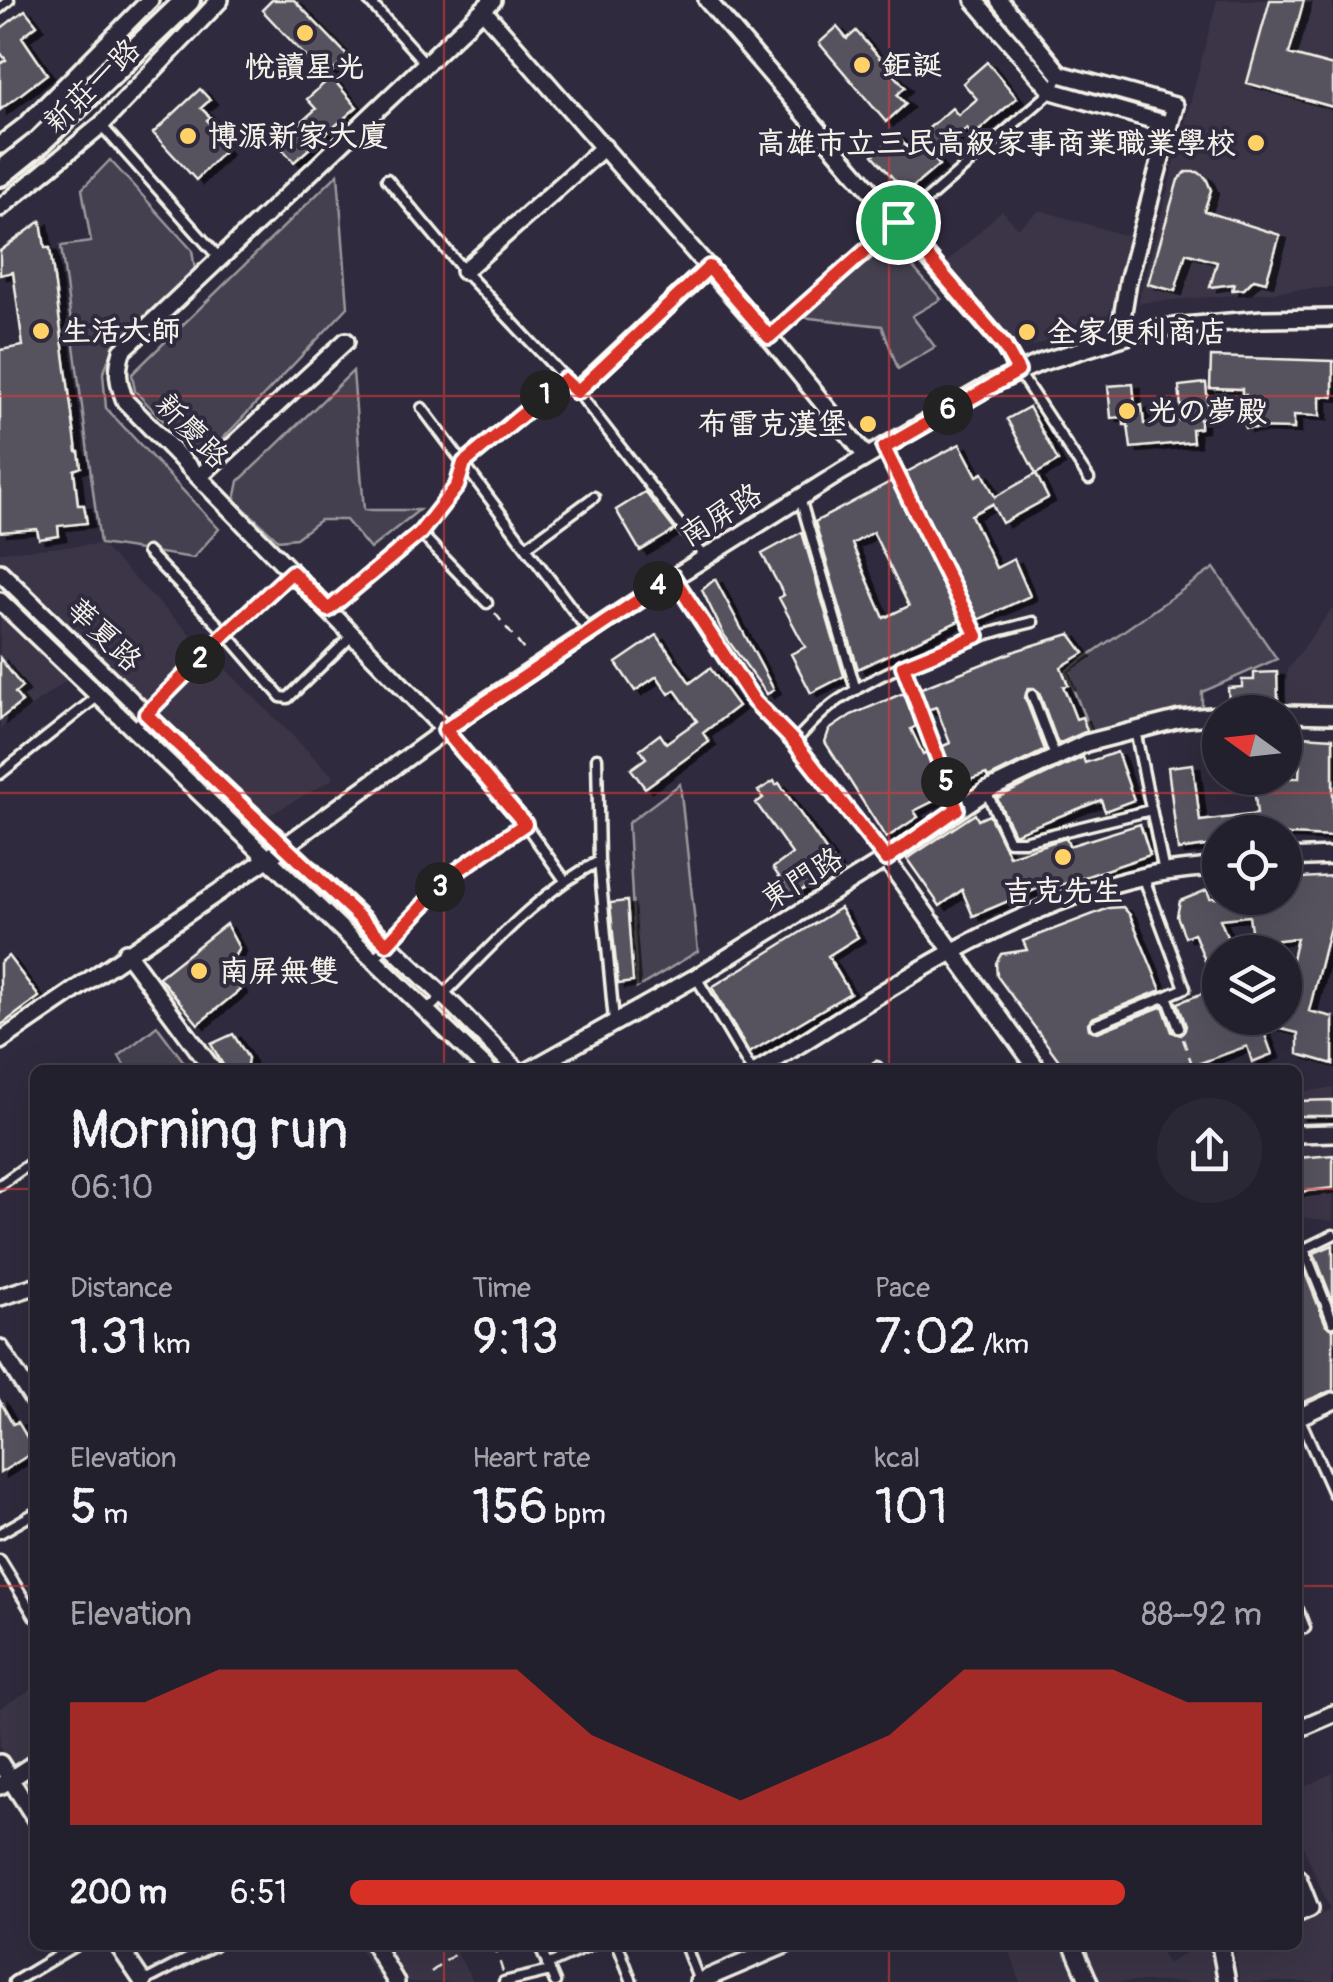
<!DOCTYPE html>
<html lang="en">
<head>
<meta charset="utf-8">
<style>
	body { margin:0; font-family:Pangolin,"LXGW WenKai TC","Klee One",sans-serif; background:#2b2836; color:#f1f3f6; height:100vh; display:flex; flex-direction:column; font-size:38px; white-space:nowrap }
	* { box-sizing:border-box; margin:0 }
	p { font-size:32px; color:#a3a3aa }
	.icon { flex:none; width:55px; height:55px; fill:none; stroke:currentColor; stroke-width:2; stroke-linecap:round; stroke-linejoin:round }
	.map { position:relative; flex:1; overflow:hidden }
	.panel { position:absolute; left:30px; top:1065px; width:1272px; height:885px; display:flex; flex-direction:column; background:#23202e; border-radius:15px; box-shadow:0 10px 40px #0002,0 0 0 2px #403e4a }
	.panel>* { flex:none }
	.needle { width:65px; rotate:285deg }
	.tools { position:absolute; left:1202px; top:695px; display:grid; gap:20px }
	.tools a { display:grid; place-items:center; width:100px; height:100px; border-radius:50%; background:#23202e; box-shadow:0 10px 40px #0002,0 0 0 2px #403e4a; font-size:50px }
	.pin { position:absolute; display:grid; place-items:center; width:85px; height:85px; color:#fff; margin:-42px; border:5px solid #fff; border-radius:50%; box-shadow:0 2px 10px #0007 }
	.km { position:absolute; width:50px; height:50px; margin:-25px; border-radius:50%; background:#222; color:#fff; font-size:28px; line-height:50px; text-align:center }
	.round { display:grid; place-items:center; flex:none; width:105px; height:105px; border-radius:52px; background:#2b2836 }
	.summary { display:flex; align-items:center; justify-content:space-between; height:170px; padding:0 40px }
	h1 { font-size:55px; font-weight:600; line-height:75px }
	.metrics { display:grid; grid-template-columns:repeat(3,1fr); gap:15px; height:170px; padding:10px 40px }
	.metrics div { display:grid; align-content:center }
	.metrics b { font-size:50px; font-weight:600 }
	.metrics small { font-size:28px; font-weight:400 }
	.metrics p { font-size:28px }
	.chart { height:280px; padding:20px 40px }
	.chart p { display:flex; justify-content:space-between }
	.chart svg { width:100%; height:180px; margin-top:10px; fill:#d93025; opacity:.7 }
	ul { padding:0 40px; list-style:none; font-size:32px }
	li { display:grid; grid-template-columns:160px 120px 1fr; align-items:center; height:75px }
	li i { height:25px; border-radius:12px; background:#d93025 }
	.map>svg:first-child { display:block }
	.built { fill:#3b3647 }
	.green { fill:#454050; stroke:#9c989c; stroke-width:2.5 }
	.building { fill:#56525f; stroke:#f4f1e8; stroke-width:2.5; fill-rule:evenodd; filter:url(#shadow) }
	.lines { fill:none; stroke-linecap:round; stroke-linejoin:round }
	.lane-casing { stroke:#f4f1e8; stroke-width:15 }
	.street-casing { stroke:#f4f1e8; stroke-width:22 }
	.secondary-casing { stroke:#f4f1e8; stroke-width:30 }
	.path { stroke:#f4f1e8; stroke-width:2.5; stroke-dasharray:10 8; stroke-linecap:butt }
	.lane { stroke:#2f2a3d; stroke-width:8 }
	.street { stroke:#2f2a3d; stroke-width:15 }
	.secondary { stroke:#2f2a3d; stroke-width:22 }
	.route-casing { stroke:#fff; stroke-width:20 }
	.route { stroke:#d93025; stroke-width:12 }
	.grid { fill:none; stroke:#d93c3b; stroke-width:2.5; stroke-opacity:0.55 }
	.poi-dot { fill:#ffd166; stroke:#2f2a3d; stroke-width:4 }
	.labels { text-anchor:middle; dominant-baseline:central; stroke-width:8; stroke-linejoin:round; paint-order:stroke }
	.poi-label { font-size:30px; font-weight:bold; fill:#f4f1e8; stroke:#2f2a3d; text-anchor:start }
	.street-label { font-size:30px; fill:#f4f1e8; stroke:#2f2a3d }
</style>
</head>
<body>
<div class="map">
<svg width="1333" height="1982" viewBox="0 0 1333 1982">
	<defs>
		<filter id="shadow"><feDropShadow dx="7" dy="4" stdDeviation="0" flood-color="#0009"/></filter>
	</defs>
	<rect width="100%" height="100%" fill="#2f2a3d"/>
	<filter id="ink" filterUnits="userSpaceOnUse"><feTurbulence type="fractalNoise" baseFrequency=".01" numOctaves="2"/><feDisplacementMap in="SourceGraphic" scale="20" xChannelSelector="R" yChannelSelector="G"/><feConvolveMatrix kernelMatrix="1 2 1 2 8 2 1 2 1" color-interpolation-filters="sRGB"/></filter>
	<g filter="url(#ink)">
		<!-- built -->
		<path class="built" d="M1217,0h116v287l-195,16z
			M1002,210l16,18 22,-18 90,27 -20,74 -9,11 -75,27 -11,-6 -72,-77z
			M100,544l235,234 -99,56 -169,-154 -67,49v-177z
			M1333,607v103h-51l6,-41z
			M1333,1088v133l-35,-4v-125z
			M35,1687v116l-35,-56v-39z
			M1333,1773v209h-93l-5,-29 18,-8h45v-20l32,-15 -32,-76v-44z
			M356,1945h96l22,37h-93z
			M1008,1945h149l10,19 32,-19h14l7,37h-200z"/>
		<!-- green -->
		<path class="green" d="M110,160l82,90 3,20 -80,74 -12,29 3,35 113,121 -26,29 -93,-14 -39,-298 30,-4 -9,-53z
			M338,174l10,133 -138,145h-17l-58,-61 -3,-17z
			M896,248l45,51 -29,17 23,31 -37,22 -16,-43 -81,-9 77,-64z
			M353,371l11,139h55l-49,39 -24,-29h-26l-24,18 -18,2 -43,-40 4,-19z
			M1214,568l63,91 -75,33v18l-72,12 -39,11 -25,-62z
			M680,784l18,167 -61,37 -9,-165z
			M157,1026l33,44h-63l-8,-14z"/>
		<!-- building -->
		<path class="building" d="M272,0h22l54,56 -22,22 -64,-68z
			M1270,0h34l-15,54 44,12v41l-86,-24z
			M25,10l12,15 -15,12 25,37 -47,36v-46l6,-4 -6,-8v-23z
			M837,27l10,12 9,-8 49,56 -8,8 9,9 -20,18 -67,-79z
			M987,62l30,36 -44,38 -6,-8 -34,29 6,8 -33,28 -33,-38 23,-20 11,12 45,-39 6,7 19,-16 -14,-16z
			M331,77l26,30 -63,55 -17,-19 39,-34 -9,-10z
			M200,89l10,11 -9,8 9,9 -3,3 17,19 -6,5 6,7 -28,29 -43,-47z
			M1186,172h12l8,6 5,12 -7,21 76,24 -14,47 -12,-3 -10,10 -12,1 2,-6 -24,3 7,-25 -31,-9 -11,38 -27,-7 30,-104z
			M41,221l4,27h5l27,204h2l2,15 -7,3 4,35h6l3,18 -29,3 1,10 -20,3 -2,-10 -37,3v-182l23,-4 -10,-74 -13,3v-24z
			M1211,357l122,4v36l-13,-1v20l-26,-1v14l-49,-1 1,-33h-4v-6l-32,-1z
			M1206,383l3,35 -9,1v9l-8,1 1,13 -62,6 -3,-23h-4v-8l-13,1 -3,-32 25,-2 2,22 7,-1 2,19 38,-4 -3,-34z
			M1029,407l29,54 -22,13 -29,-55z
			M960,444l17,32 6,-3 12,24 41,-23 12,24 -46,25 -10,-19 -21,11 25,53 18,-9 16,37 -52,24 -73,-147z
			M892,481l69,139 -103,49 -43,-147zM873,532l36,74 -25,12 -32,-74z
			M645,492l30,38 -35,21 -24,-41z
			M802,532l42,144 -33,17 -20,-39 14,-7 -26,-49 5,-3 -22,-41z
			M715,579l59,111 -7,4 -43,-59 -22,-45z
			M1070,634l14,19 -23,14 7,18 -5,1 13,33 6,-2 5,14 -29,13 -19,-52 -5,-4h-6l-3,10 20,52 -57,28 -2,-4 -30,11 -15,-38 9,-4 -14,-36 -9,3 -8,-21 99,-39z
			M657,635l33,48 20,-15 28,38 -35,27 6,9 -64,46 -14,-19 15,-11 -6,-9 20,-15 6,9 31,-22 -22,-31 -6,4 -12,-18 -22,15 -19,-28z
			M0,658l22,29 -7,6 7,9 -22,17z
			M1277,672l1,30 -49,3 -1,-17 14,-1v-7h12v-7z
			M901,694h4l8,21 3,11 -5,3 12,25 4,-2 17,44 -30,15 4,6 -32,21 -61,-96 4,-12 22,-15z
			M1301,736l32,2v99l-113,-5v12l-42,6 -10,-83 25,-3 7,57 57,-7 -4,-36h46z
			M1117,752l17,48 -29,11 -4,-11 -87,34 -17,-36 86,-41 2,6z
			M774,781l2,4 3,-2 57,82 -43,32 -20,-29 19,-14 -36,-51 7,-5 -5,-7z
			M975,814l3,6 11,-5 20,41 57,-18 3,8 71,-22 10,31 -110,37 -1,-4 -66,28 -11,-26 -22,16 -33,-47z
			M1333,876v39l-24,96 24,6v47l-35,-10v-21l-37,-9 11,30 -20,8 -5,-16 -66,24h-115l-69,-94 -1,-13 5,-9 26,-4 -4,-9 86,-33 14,-1 7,8 31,75 -69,28 -4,5 1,6 9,3 65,-26 9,26 9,3 5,-9 -8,-23 38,-15 -22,-55 -9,4 -8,-21 3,-15 27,-11 3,8h75v-19zM1249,916l4,27 44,-5 -12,50v30h-65v-66h13l-13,-33z
			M627,901l6,81 -15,2 -8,-81z
			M840,908l18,29 -30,19 22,37 -101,60 -37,-66z
			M226,924l13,24 -10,18 11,24 -42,34 -39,-47z
			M8,956l31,41 -39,29v-63z
			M233,1034l15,24 -2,12h-20l-15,-26z
			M1333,1100v16h-35v-15z
			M1333,1155v33l-35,4v-34z
			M1333,1245v57l-19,-49z
			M1304,1270l22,55 7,4v61l-32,13 -3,-7v-123z
			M0,1401l13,23 5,-2 17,29 -35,22z"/>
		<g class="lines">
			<!-- lane casing -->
			<g class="lane-casing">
				<path id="lane" d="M368,0l57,63
					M0,8l9,-8
					M101,125l120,135
					M387,179l77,92 113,120 127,165
					M769,337l283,-246 8,-17
					M1018,371l71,108
					M422,408l168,225
					M884,448l93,187
					M800,498l56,192
					M420,533l67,70
					M526,547l68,-50
					M147,552l79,81 55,64 7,1 65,-63
					M673,577l81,124 40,41 92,117
					M328,610l92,-77 37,-47 7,-23 100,-83
					M903,667l54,142
					M1032,695l23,61
					M132,730l94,-97 67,-60
					M445,730l80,94 39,55
					M1135,730l29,142
					M794,742c14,-14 28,-31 45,-42 58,-38 127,-62 194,-78
					M597,758l2,103 15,160
					M0,774l97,-77
					M986,791l23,50h15l127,-31
					M1143,876l42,112 -18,8 12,32
					M374,959l79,-85 72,-50
					M696,977l55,93
					M427,1011c55,-53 103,-114 172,-150
					M1095,1025l72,-29
					M877,1067l2,3
					M0,1185l35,-25
					M1304,1249l29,73
					M1298,1252l35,-17
					M1298,1415l35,78
					M0,1533l35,-20
					M0,1560l35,57
					M1298,1610l7,18
					M539,1945l16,37
					M618,1945l14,37
					M685,1945l14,36
					M547,1965l45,-20
					M14,1982l62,-37
					M143,1982l71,-37
					M504,1982l46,-11"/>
			</g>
			<!-- street casing -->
			<g class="street-casing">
				<path id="street" d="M707,0l297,346 14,25
					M974,0l78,91 118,34
					M999,0l61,74 115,32 -47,175 -9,56
					M483,10l286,327 98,120
					M0,145l26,-20 124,-125
					M0,208l101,-83 119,-125
					M464,271l140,-124
					M577,391l132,-124
					M199,477l147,-136
					M0,572l157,153 298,282 62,63
					M0,601l488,469
					M1285,714l48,1
					M445,730l-320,-329c-7,-19 -9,-30 -3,-50l371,-351
					M1285,858l48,-2
					M886,859l152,211
					M126,952l87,118
					M0,1041l267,-182 203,-147 179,-119 192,-121 151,-88 50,-22 108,-33 113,-10 70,-1
					M530,1070l166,-93 190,-118 100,-68 100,-48 94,-24 40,-4
					M759,1070c121,-75 243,-163 386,-194 24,-6 50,-7 75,-10
					M1298,1134l35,-1
					M0,1297l35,-11
					M0,1348l35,55
					M1298,1417l35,-16
					M1298,1729l35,-15
					M0,1763l35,55
					M0,1786l35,-23
					M1298,1878l12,30 -12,5
					M118,1945l25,37
					M374,1945l22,37
					M1073,1945l16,37
					M1220,1945l7,37
					M698,1982l87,-37"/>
			</g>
			<!-- secondary casing -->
			<g class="secondary-casing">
				<path id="secondary" d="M0,174l37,-30 151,-144"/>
			</g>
			<!-- path -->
			<path class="path" d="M495,613l32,41
				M1183,1039l11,31
				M494,1945l9,27
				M431,1972l36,-27"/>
			<!-- lane -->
			<use href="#lane" class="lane"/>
			<!-- street -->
			<use href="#street" class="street"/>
			<!-- secondary -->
			<use href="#secondary" class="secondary"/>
		</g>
	</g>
	<g class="lines" filter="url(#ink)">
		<!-- route casing -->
		<g class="route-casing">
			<path id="route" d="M898,222l106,124 14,25 -134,77 93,188 -74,30 54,143 -71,50 -92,-117 -40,-41 -81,-124 -228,153 80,94 -72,50 -66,70 -241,-230 80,-81 66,-61 36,38 92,-77 37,-47 7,-23 100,-83 13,12 132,-125 60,70z"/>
		</g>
		<!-- route -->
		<use href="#route" class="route"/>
	</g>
	<!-- grid -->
	<path class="grid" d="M444,0v1070M889,0v1070M0,396h1333M0,793h1333M0,1189h35M1298,1189h35M0,1586h35M1298,1586h35M444,1945v37M889,1945v37"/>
	<!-- markers -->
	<g class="poi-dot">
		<circle cx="305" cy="33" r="10"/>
		<circle cx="862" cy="65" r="10"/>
		<circle cx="188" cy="136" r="10"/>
		<circle cx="1256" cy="143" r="10"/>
		<circle cx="41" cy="331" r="10"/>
		<circle cx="1027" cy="332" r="10"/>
		<circle cx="1127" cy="411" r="10"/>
		<circle cx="868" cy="424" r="10"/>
		<circle cx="1063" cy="857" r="10"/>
		<circle cx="199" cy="971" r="10"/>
	</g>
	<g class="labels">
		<!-- poi labels -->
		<g class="poi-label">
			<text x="882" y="65">鉅誕</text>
			<text x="305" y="67" text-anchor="middle">悅讀星光</text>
			<text x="208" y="136">博源新家大廈</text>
			<text x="1236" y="143" text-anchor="end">高雄市立三民高級家事商業職業學校</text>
			<text x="61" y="331">生活大師</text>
			<text x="1047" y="332">全家便利商店</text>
			<text x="1147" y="411">光の夢殿</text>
			<text x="848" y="424" text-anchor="end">布雷克漢堡</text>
			<text x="1063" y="891" text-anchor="middle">吉克先生</text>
			<text x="219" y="971">南屏無雙</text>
		</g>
		<!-- street labels -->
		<g class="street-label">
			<text transform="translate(92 86) rotate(-44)">新莊一路</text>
			<text transform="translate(192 431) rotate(46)">新慶路</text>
			<text transform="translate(721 515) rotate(-32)">南屏路</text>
			<text transform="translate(104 635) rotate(44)">華夏路</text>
			<text transform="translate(802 879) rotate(-32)">東門路</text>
		</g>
	</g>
</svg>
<div class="tools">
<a><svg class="needle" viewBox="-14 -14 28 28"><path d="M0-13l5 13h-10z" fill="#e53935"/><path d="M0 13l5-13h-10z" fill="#a3a3aa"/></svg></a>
<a><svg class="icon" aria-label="locate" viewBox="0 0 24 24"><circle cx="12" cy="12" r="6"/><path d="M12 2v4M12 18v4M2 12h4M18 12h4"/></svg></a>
<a><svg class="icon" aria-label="layers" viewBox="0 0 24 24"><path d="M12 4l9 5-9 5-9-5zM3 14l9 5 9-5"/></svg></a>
</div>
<div class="pin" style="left:898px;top:222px;background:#1e9e55"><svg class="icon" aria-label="arrive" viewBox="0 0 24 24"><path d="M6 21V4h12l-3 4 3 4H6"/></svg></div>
<b class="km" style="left:545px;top:395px">1</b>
<b class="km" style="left:200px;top:659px">2</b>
<b class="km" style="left:440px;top:887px">3</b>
<b class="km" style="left:658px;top:586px">4</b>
<b class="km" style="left:946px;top:782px">5</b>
<b class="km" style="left:948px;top:410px">6</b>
<section class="panel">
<div class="summary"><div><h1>Morning run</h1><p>06:10</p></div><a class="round"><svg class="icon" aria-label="share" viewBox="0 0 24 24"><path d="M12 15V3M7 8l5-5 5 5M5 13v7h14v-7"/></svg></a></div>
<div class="metrics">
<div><p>Distance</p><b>1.31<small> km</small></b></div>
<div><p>Time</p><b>9:13</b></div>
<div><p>Pace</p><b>7:02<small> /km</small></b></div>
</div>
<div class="metrics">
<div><p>Elevation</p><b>5<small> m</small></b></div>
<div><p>Heart rate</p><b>156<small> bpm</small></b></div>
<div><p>kcal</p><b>101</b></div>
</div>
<div class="chart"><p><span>Elevation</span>88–92 m</p>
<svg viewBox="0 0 160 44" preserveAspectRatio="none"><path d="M0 44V14L10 14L20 6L30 6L40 6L50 6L60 6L70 22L80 30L90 38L100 30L110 22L120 6L130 6L140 6L150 14L160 14V44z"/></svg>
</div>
<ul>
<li><b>200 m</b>6:51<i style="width:85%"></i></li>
</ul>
</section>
</div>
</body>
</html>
